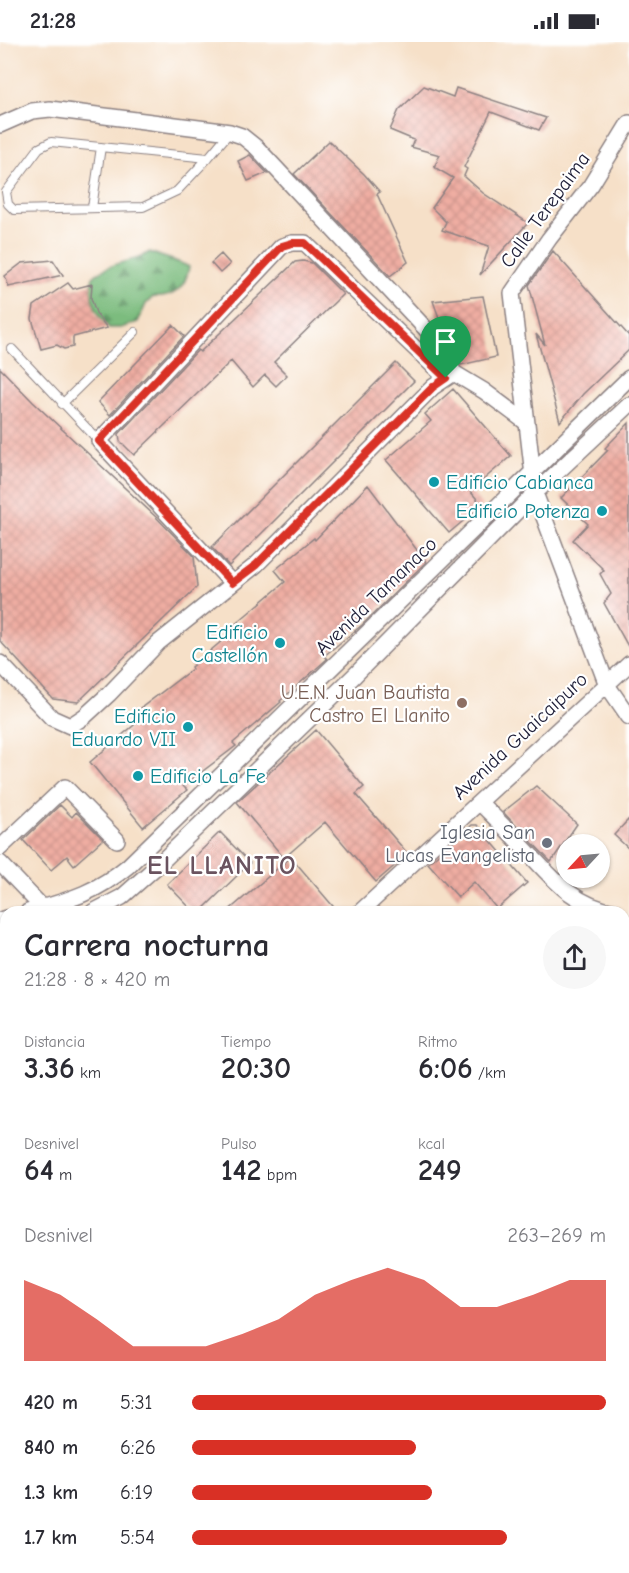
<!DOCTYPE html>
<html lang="es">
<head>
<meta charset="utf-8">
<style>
	body { margin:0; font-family:"Comic Neue",sans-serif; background:#f7f7f7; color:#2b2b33; height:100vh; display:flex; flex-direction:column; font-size:22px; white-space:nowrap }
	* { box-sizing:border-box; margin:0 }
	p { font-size:20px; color:#7c7c81 }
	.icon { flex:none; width:33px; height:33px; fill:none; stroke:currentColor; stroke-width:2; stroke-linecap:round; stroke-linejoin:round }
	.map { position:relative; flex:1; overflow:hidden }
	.details { position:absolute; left:0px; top:864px; width:630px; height:668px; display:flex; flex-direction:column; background:#fff; border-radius:18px 18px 0 0; box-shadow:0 2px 4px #0004 }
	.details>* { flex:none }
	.needle { width:39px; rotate:244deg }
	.controls { position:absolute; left:556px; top:792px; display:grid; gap:12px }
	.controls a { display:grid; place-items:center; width:54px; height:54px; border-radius:50%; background:#fff; box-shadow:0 2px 4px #0004; font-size:30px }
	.pin { position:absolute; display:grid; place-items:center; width:51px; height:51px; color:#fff; margin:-62px -26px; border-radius:50% 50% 50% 0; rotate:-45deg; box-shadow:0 0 6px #0007 }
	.pin .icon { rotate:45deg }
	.round { display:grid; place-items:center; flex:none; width:63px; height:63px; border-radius:32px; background:#f7f7f7 }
	.head { display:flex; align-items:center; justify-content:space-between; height:102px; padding:0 24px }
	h1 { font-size:33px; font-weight:700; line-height:45px }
	.stats { display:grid; grid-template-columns:repeat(3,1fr); gap:9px; height:102px; padding:6px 24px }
	.stats div { display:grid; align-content:center }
	.stats b { font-size:30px; font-weight:700 }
	.stats small { font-size:16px; font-weight:400 }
	.stats p { font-size:16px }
	.chart { height:168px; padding:12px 24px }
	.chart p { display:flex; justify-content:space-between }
	.chart svg { width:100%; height:108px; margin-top:6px; fill:#d93025; opacity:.7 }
	ul { padding:0 24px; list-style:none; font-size:20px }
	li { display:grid; grid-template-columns:96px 72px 1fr; align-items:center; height:45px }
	li i { height:15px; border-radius:8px; background:#d93025 }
	.status { display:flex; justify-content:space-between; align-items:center; height:42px; padding:0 30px; background:#fff; direction:ltr }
	.status svg { height:16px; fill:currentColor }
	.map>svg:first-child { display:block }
	.forest { fill:url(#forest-firs); stroke:#4e6f5c; stroke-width:1.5 }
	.building { fill:url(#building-cross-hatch) }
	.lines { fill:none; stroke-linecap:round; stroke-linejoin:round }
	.lane-casing { stroke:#8c8182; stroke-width:10 }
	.street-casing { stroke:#8c8182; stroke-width:18 }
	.lane { stroke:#fff; stroke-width:8 }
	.street { stroke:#fff; stroke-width:15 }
	.route-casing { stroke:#fff; stroke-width:12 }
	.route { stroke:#d93025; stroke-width:8 }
	.culture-dot { fill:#0f9aa8; stroke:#fff; stroke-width:2 }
	.education-dot { fill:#8d6e63; stroke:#fff; stroke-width:2 }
	.worship-dot { fill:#6b7280; stroke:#fff; stroke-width:2 }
	.labels { text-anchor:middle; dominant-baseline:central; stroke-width:4.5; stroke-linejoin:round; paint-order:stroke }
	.street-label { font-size:20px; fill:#22223b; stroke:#fff }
	.culture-label { font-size:20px; fill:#0d838f; stroke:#fff; text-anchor:end }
	.education-label { font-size:20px; fill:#785e54; stroke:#fff; text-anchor:end }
	.worship-label { font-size:20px; fill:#5b616d; stroke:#fff; text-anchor:end }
	.district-label { font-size:26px; font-weight:bold; letter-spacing:1.5px; fill:#6a535f; stroke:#fff }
</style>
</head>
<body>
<div class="status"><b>21:28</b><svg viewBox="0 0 49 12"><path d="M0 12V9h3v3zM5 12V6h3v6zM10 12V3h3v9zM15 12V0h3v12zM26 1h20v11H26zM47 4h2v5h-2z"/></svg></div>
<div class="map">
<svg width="629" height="1531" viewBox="0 0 629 1531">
	<defs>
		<pattern id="forest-firs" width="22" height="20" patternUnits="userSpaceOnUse" patternTransform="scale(1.5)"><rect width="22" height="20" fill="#7bbc7e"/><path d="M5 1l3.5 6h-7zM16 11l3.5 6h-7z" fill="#649868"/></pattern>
		<pattern id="building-cross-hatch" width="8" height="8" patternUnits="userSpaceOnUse" patternTransform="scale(1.5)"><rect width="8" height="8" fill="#efada2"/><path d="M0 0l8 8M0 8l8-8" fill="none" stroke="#cd958c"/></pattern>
	</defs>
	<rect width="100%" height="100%" fill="#fff"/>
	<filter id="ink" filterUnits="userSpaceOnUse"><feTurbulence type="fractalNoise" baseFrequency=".0167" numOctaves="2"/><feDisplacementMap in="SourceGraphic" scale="12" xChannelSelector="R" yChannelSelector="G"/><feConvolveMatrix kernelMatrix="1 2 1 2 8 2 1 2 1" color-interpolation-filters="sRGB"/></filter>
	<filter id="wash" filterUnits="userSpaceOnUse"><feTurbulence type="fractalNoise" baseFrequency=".008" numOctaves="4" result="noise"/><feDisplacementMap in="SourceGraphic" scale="24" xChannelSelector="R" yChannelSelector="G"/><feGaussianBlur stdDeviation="1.35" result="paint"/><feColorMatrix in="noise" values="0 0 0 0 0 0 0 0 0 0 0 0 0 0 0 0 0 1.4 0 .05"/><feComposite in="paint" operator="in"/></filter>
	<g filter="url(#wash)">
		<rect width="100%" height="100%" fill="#f6e0c8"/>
		<!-- forest -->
		<path class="forest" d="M150,210c13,6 27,8 39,15 -3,20 -15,32 -36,30l-7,7 -8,18 -17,6h-12c-12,-15 -22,-30 -16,-51 17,-16 37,-13 57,-25z"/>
		<g id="blocks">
			<!-- building -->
			<path class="building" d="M424,44l29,11 3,-9 90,30 -7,12 -48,-18 -27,55 3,2 -3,7 19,17 45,30 -48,52 9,-29 -47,-16 4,-8 -14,-14 21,-30 -19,-11 6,-12 -29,-8 3,-7 -24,-10 9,-20z
				M329,99l35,33 16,18 -3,2 31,68 -18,14 -96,-102z
				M250,113l17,18 -19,8 -10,-20z
				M553,209l76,85v14l-46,44 -23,28 -24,-88 9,11 -16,-60z
				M221,212l9,10 -10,9 -9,-10z
				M53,218l10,15 -54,12 -4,-11 17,-13z
				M303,219l9,2 31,31 -69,68 13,13 -11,11 -11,-11 -12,12 -22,-26 -97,94 -14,-14 -1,-7 79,-84 2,2 95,-90z
				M68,241l5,6 19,-5 -1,14 5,15 11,15 -34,9v10l-9,2 -7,-4 -16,4 -9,-30 2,-13z
				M483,254l13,61 -35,8 -15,-28 -13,-36z
				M173,283l11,11 -74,79 -12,-13z
				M396,321l18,18 -185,185 -17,-19z
				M0,326l33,34 124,116 37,38 3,31 -119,115 -25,-3 -53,-58z
				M453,347l58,67 -41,35 12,14 -33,28 -63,-73 45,-39 -6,-7z
				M629,381v225l-25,-45 7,-9 -11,-20 4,-4 -31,-30 15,-16 -27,-26 47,-48 -3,-2z
				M368,443l58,77 -64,63 -38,31 3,3 -47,42 1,1 -48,41 3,3 -53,40 4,4 -44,37 -53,-65 56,-47 -5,-7 51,-39 -1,-2 45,-38 -3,-3 52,-44 -10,-12 39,-32 1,2z
				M316,688l48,57 -8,7 52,60 -32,28 -51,-60 -41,36 -47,-56z
				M536,744l41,38 -26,38 -48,-50z
				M60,763l12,12 4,-5 27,27 -29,26 -7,-9 -16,14 -28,-30z
				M629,777v30l-15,-14z
				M472,783h5l50,58 -30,26 -23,-27 -16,15 -30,-34z
				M220,790l30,31 -50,49h-6l-27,-28z
				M291,815l47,55h-111z"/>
		</g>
	</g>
	<g filter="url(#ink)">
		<use href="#blocks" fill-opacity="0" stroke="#8c8182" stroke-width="1.5"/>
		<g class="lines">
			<!-- lane casing -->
			<g class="lane-casing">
				<path id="lane" d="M208,116l-157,-16 -12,6 -33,44 2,12 6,6 129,-3 34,-16 31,-33 21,-25
					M92,166l9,-61
					M12,307l87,92
					M62,362l73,-72
					M624,1375l5,4
					M0,1428h6
					M328,1526v5
					M249,1531v-5"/>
			</g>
			<!-- street casing -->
			<g class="street-casing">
				<path id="street" d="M629,81l-38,62 -42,54 -37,54 23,200 72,192 22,32
					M0,83l32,-14 18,-2 180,23 12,4 15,12 182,195 15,30 30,18 43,32
					M232,541l-133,-142 183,-195 10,-3h13l141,135
					M0,621l52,55 18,8 15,-10 24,-22 49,-51 98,-78 177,-178 21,-14
					M480,761c14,14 29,28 42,43 27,28 50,60 93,66
					M0,806l65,-61 52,53
					M0,821l43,45
					M28,870c41,-12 66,-18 100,-46l501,-488
					M93,870l29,-15 35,-31 198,-191 180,-182 94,-88
					M360,870l269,-248
					M0,878l6,-2
					M0,897l6,-2
					M624,1032l5,5
					M0,1082l6,-2
					M0,1186l6,6
					M0,1265l6,-6
					M624,1271l5,5"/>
			</g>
			<!-- lane -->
			<use href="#lane" class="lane"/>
			<!-- street -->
			<use href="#street" class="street"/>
		</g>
	</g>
	<g class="lines" filter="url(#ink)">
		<!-- route casing -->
		<g class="route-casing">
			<path id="route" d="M292,201h13l141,135 -13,9 -177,178 -24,18 -133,-142 183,-195z"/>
		</g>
		<!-- route -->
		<use href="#route" class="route"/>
	</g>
	<!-- markers -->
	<g class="culture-dot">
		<circle cx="434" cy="440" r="6"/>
		<circle cx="602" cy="469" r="6"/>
		<circle cx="280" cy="601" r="6"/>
		<circle cx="188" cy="685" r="6"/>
		<circle cx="138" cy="734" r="6"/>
	</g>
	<circle class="education-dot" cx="462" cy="661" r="6"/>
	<circle class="worship-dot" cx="547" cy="801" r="6"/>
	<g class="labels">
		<!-- street labels -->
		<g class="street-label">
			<text transform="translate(545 168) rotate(-54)">Calle Terepaima</text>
			<text transform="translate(376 554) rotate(-44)">Avenida Tamanaco</text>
			<text transform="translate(520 694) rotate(-43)">Avenida Guaicaipuro</text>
		</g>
		<!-- culture labels -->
		<g class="culture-label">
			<text x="446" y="440" text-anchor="start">Edificio Cabianca</text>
			<text x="590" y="469">Edificio Potenza</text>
			<text x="268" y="590">Edificio<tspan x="268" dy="23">Castellón</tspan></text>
			<text x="176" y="674">Edificio<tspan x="176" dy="23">Eduardo VII</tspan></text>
			<text x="150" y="734" text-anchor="start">Edificio La Fe</text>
		</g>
		<!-- education labels -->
		<g class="education-label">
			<text x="450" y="650">U.E.N. Juan Bautista<tspan x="450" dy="23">Castro El Llanito</tspan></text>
		</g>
		<!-- worship labels -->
		<g class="worship-label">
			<text x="535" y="790">Iglesia San<tspan x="535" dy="23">Lucas Evangelista</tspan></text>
		</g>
		<!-- district labels -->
		<g class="district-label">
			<text x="222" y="824">EL LLANITO</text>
		</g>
	</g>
</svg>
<div class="controls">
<a><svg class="needle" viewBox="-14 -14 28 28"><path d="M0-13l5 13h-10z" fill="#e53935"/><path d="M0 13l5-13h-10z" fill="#7c7c81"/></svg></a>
</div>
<div class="pin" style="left:446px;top:336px;background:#1e9e55"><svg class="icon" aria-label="arrive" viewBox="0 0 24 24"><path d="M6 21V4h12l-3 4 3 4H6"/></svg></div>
<section class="details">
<div class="head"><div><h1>Carrera nocturna</h1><p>21:28 · 8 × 420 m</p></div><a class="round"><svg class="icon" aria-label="share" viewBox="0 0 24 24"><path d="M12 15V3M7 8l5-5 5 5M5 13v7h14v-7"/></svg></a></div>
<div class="stats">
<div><p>Distancia</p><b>3.36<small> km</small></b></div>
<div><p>Tiempo</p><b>20:30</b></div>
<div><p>Ritmo</p><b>6:06<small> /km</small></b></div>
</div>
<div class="stats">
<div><p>Desnivel</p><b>64<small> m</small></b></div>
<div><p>Pulso</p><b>142<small> bpm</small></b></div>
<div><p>kcal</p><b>249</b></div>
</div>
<div class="chart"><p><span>Desnivel</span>263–269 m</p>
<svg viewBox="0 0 160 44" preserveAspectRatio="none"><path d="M0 44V11L10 17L20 27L30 38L40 38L50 38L60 33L70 27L80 17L90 11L100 6L110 11L120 22L130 22L140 17L150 11L160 11V44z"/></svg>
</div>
<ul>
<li><b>420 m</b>5:31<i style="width:100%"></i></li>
<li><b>840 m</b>6:26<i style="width:54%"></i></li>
<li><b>1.3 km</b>6:19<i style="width:58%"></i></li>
<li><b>1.7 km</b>5:54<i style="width:76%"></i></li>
</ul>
</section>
</div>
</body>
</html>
